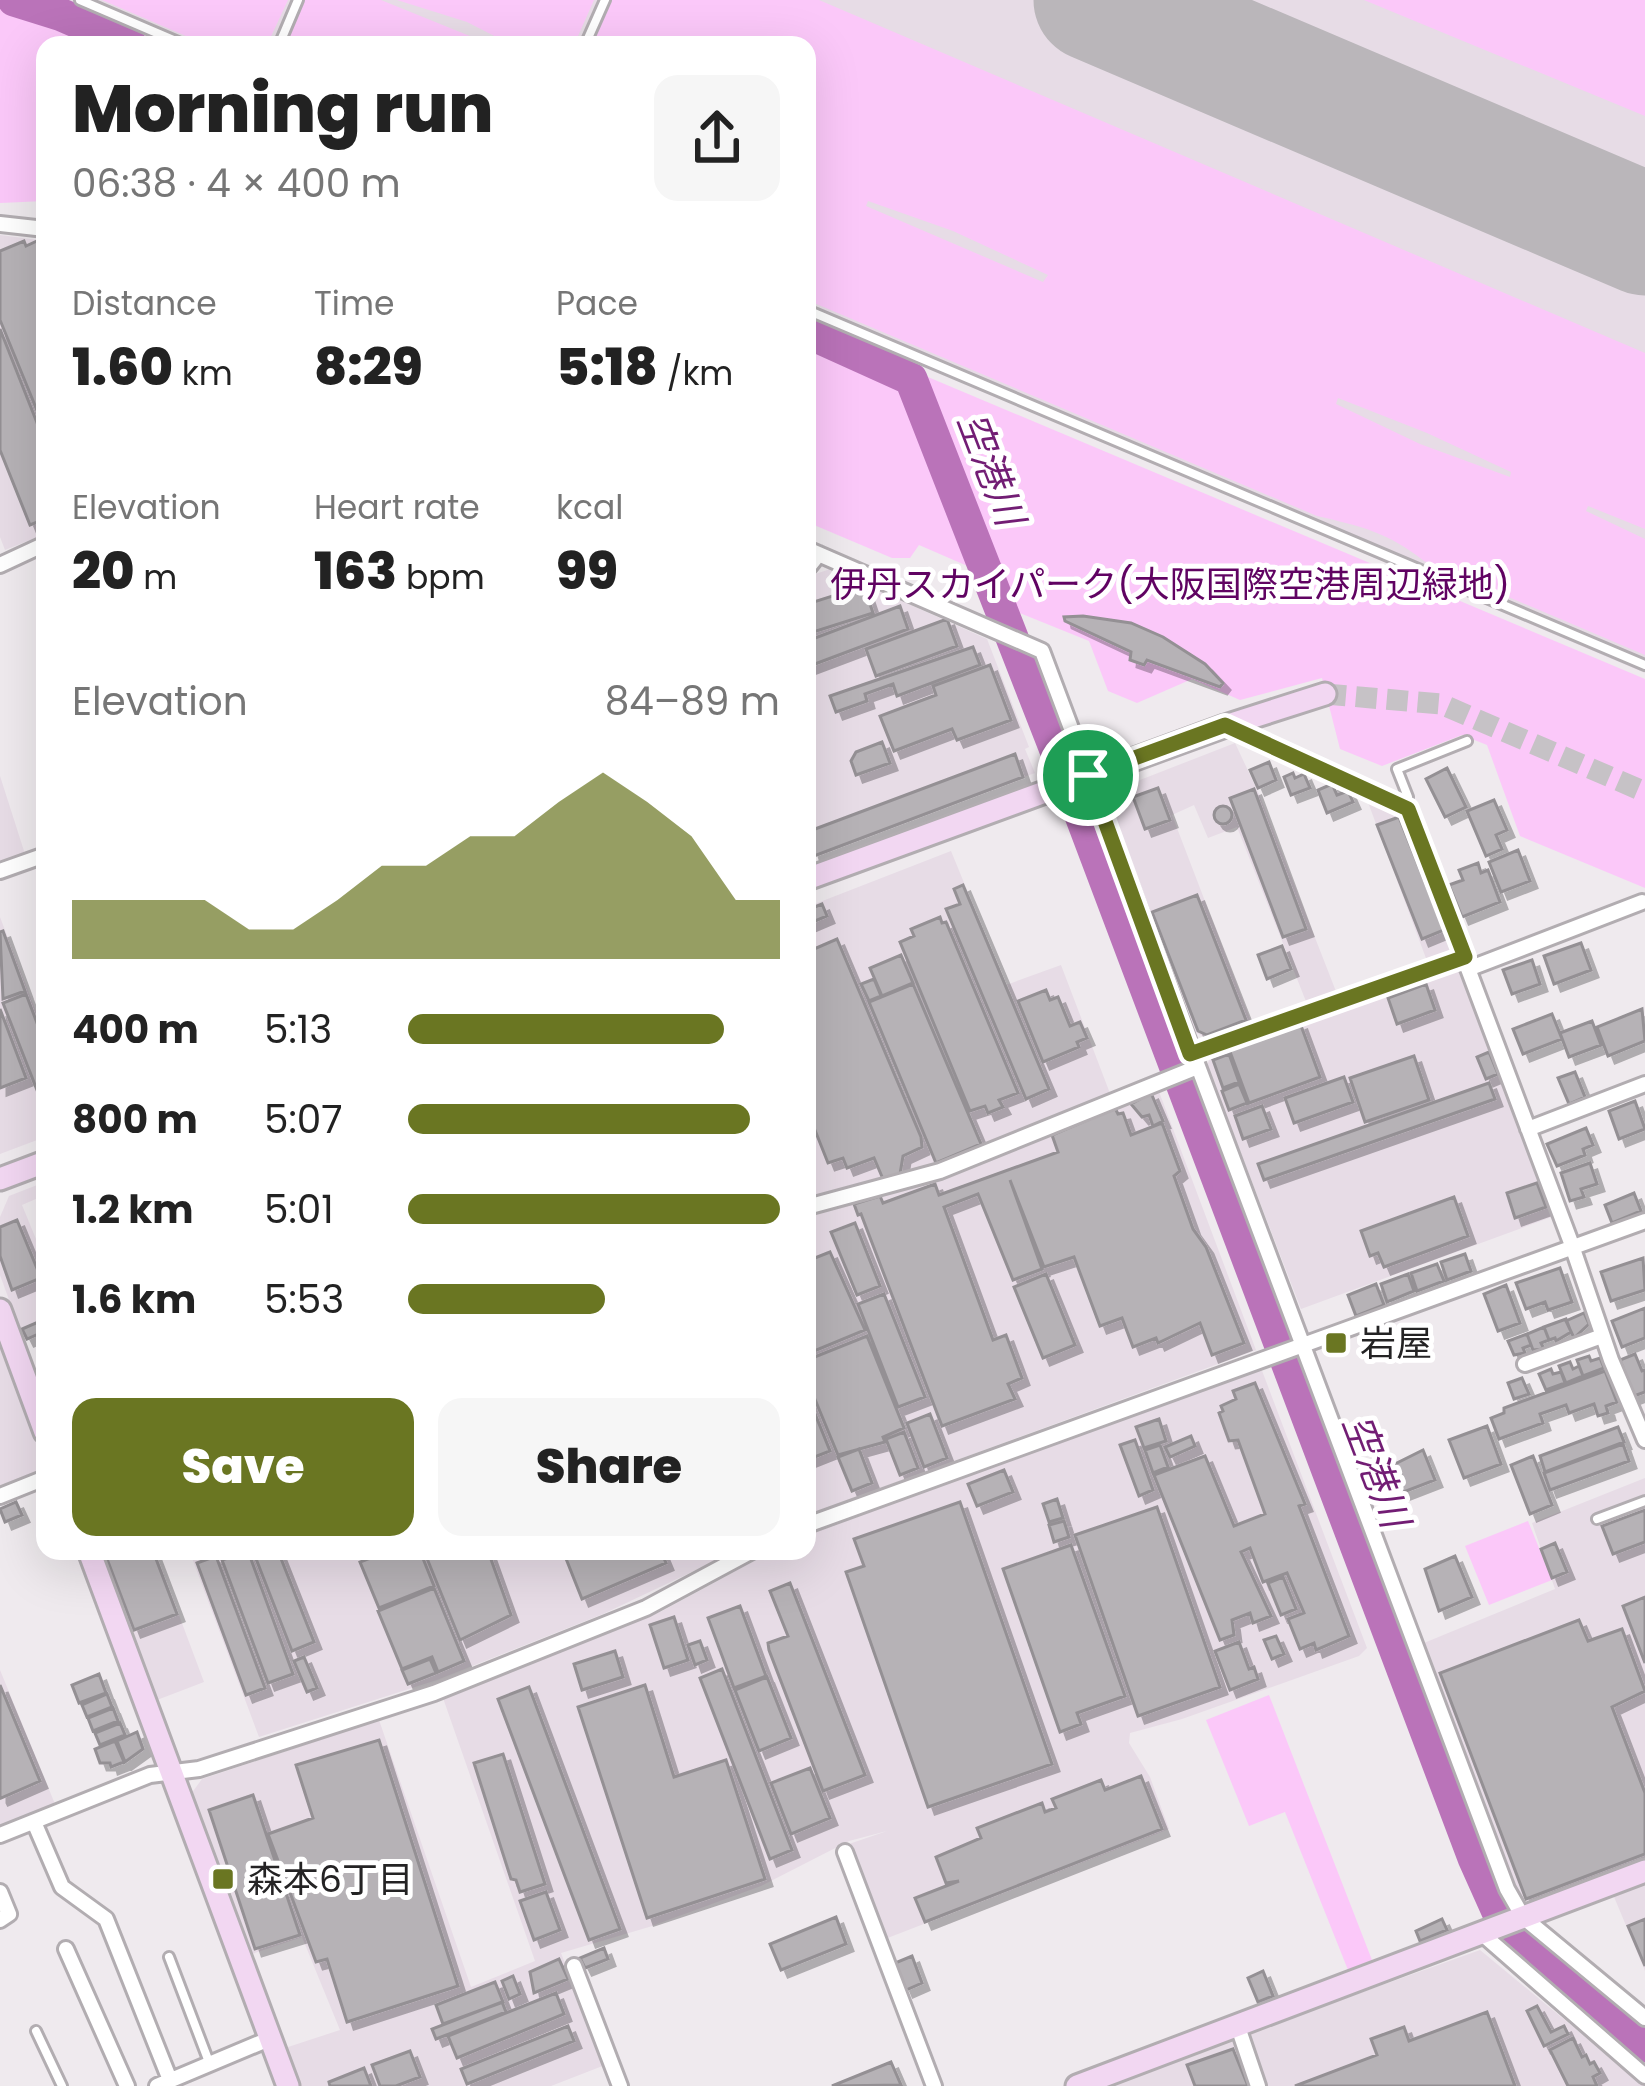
<!DOCTYPE html>
<html lang="en">
<head>
<meta charset="utf-8">
<style>
	body { margin:0; font-family:Poppins,"Noto Sans JP",sans-serif; background:#f6f6f6; color:#222; height:100vh; display:flex; flex-direction:column; font-size:45px; white-space:nowrap }
	* { box-sizing:border-box; margin:0 }
	p { font-size:39px; color:#767676 }
	.icon { flex:none; width:66px; height:66px; fill:none; stroke:currentColor; stroke-width:2; stroke-linecap:round; stroke-linejoin:round }
	.map { position:relative; flex:1; overflow:hidden }
	.details { position:absolute; left:36px; top:36px; width:780px; height:1524px; display:flex; flex-direction:column; background:#fff; border-radius:24px; box-shadow:0 12px 48px #0002 }
	.details>* { flex:none }
	.pin { position:absolute; display:grid; place-items:center; width:102px; height:102px; color:#fff; margin:-51px; border:6px solid #fff; border-radius:50%; box-shadow:0 3px 12px #0007 }
	.round { display:grid; place-items:center; flex:none; width:126px; height:126px; border-radius:24px; background:#f6f6f6 }
	.summary { display:flex; align-items:center; justify-content:space-between; height:204px; padding:0 36px }
	h1 { font-size:66px; font-weight:800; line-height:90px }
	.metrics { display:grid; grid-template-columns:repeat(3,1fr); gap:18px; height:204px; padding:12px 36px }
	.metrics div { display:grid; align-content:center }
	.metrics b { font-size:51px; font-weight:800 }
	.metrics small { font-size:33px; font-weight:400 }
	.metrics p { font-size:33px }
	.chart { height:336px; padding:24px 36px }
	.chart p { display:flex; justify-content:space-between }
	.chart svg { width:100%; height:216px; margin-top:12px; fill:#6a7622; opacity:.7 }
	.action { display:flex; gap:24px; margin-top:auto; padding:24px 36px }
	.action a { flex:1; height:138px; border-radius:24px; background:#6a7622; color:#fff; font-size:48px; font-weight:800; line-height:138px; text-align:center }
	.action a+a { background:#f6f6f6; color:#222 }
	ul { padding:0 36px; list-style:none; font-size:39px }
	li { display:grid; grid-template-columns:192px 144px 1fr; align-items:center; height:90px }
	li i { height:30px; border-radius:15px; background:#6a7622 }
	.map>svg:first-child { display:block }
	.built { fill:#e7dce6 }
	.green { fill:#fbc8f9; fill-rule:evenodd }
	.lines { fill:none; stroke-linecap:round; stroke-linejoin:round }
	.river { stroke:#ba73b9; stroke-width:33 }
	.taxiway { stroke:#bab6ba; stroke-width:48 }
	.runway { stroke:#bab6ba; stroke-width:123 }
	.building { fill:#b6b2b6; stroke:#949094; stroke-width:3; filter:url(#shadow) }
	.secondary-tunnel { stroke:#c6c2c6; stroke-width:21; stroke-dasharray:21 10; stroke-linecap:butt }
	.lane-casing { stroke:#b2adb1; stroke-width:14 }
	.street-casing { stroke:#b2adb1; stroke-width:20 }
	.secondary-casing { stroke:#b2adb1; stroke-width:27 }
	.lane { stroke:#fff; stroke-width:8 }
	.street { stroke:#fff; stroke-width:14 }
	.secondary { stroke:#f2d7f2; stroke-width:21 }
	.route-casing { stroke:#fff; stroke-width:24 }
	.route { stroke:#6a7622; stroke-width:15 }
	.poi-dot { fill:#6a7622; stroke:#fff; stroke-width:4.5 }
	.labels { text-anchor:middle; dominant-baseline:central; stroke-width:10; stroke-linejoin:round; paint-order:stroke }
	.park-label { font-size:36px; fill:#600362; stroke:#fff }
	.poi-label { font-size:36px; fill:#242324; stroke:#fff; text-anchor:start }
	.water-label { font-size:39px; font-style:italic; fill:#721d74; stroke:#fff }
</style>
</head>
<body>
<div class="map">
<svg width="1645" height="2086" viewBox="0 0 1645 2086">
	<defs>
		<filter id="shadow"><feDropShadow dx="7" dy="7" stdDeviation="0" flood-color="#0004"/></filter>
	</defs>
	<rect width="100%" height="100%" fill="#efeaee"/>
	<!-- built -->
	<path class="built" d="M45,0h1600v673l-838,-357v-271h-654z
		M0,235l45,6v293l-40,16 -5,-13z
		M830,569l157,70 42,108 -4,2 10,24 -228,82v-278z
		M1235,743l24,51 78,200 -30,10 -70,-177 -29,11 -14,-33 -22,10 80,209 -44,15 -13,-7 -91,-238z
		M0,776l25,78 -25,9z
		M1366,797l40,18 48,126 -6,12 -21,8z
		M951,851l55,134 55,-20 50,131 -163,66 -141,40v-295z
		M0,917l45,118v102l-45,17z
		M1452,967l16,9 89,239 -256,94 -94,-244 6,-13z
		M1158,1089l98,261 -449,165v-301l133,-36z
		M45,1182v13l-23,10 23,56v72l-21,8 -24,-66v-58l9,-21z
		M0,1330l45,122v22l-45,17z
		M1261,1368l106,280 -8,8 -177,63 -52,14 -1,10 21,34 19,52 -284,110 -36,-95 38,-13 -38,10 -88,45 -112,41 -88,26 44,112 -54,21h-251l-15,-38 55,-18 -38,-93 -50,17 -61,-160 11,-15 177,-59 92,267 64,-26 -92,-263 219,-87 111,-60h34v-16l14,-6z
		M1645,1478v383l-114,42 -11,-6 -35,-77 -66,-175 136,-56 -23,-66z
		M101,1551h54l49,131 -47,18z
		M210,1551l11,3 8,-3h507l-133,63 -166,66 -178,57 -67,-179z
		M0,1670l55,134 -55,22z
		M1645,1880v91l-33,-79z
		M1480,1950l165,136h-381l-16,-53z
		M1233,2036l17,50h-144z"/>
	<!-- green -->
	<path class="green" d="M102,0h186l-21,45h-60z
		M303,0h78l111,45h-209z
		M397,0h197l-20,45h-62l-45,-23z
		M610,0h209l826,353v176l-57,-23 -2,5 59,28v116l-221,-94c-36,-29 -64,-35 -107,-45l-510,-216v-255h-217zM868,201l85,30 95,44 -5,7 -177,-76zM1338,398l89,35 84,39 -1,5 -90,-33 -84,-40z
		M1364,0h281v116z
		M0,3l112,42h-67v156l-45,2z
		M807,326l838,353v209l-125,-52 -33,-91 -25,-10 -80,31 -42,-17 -18,-71 -82,22 -48,-21 -55,24 -29,-12 -19,-50 -104,-42 -13,-31 -53,-23 -9,13h-18l-85,-36z
		M1528,1521l24,59 -63,25 -24,-59z
		M1269,1695l103,265 -24,10 -63,-158 -36,14 -43,-106z"/>
	<g class="lines">
		<!-- river -->
		<path class="river" d="M14,0l48,15 69,30
			M807,332l104,47 150,384
			M1077,805l397,1053 34,76 137,112"/>
		<!-- taxiway -->
		<path class="taxiway" d="M1113,0l87,44"/>
		<!-- runway -->
		<path class="runway" d="M1095,0l550,234"/>
	</g>
	<!-- building -->
	<path class="building" d="M24,241l2,5 11,-5 8,20v169l-45,-110v-69z
		M0,329l45,114v76l-15,6 -30,-75z
		M864,586l9,27 -66,21v-30z
		M900,606l8,23 -101,38v-26z
		M1083,616l48,7 32,14 42,27 18,19 -3,4 -73,-27 -3,5 -14,-5 1,-8 -66,-31 -1,-4z
		M947,619l10,27 -81,30 -10,-27z
		M973,647l7,18 -83,31 -4,-12 -28,10 2,7 -31,11 -6,-16z
		M990,665l21,55 -54,20 -5,-11 -58,22 -14,-35 56,-21 -3,-9z
		M882,742l8,21 -34,12 -5,-14 5,-9z
		M1015,754l8,23 -209,79 -7,-24z
		M1269,762l7,18 -18,8 -8,-18z
		M1447,768l19,39 -21,10 -19,-38z
		M1293,773l2,5 9,-4 6,14 -19,7 -7,-18z
		M1332,784l5,11 11,-4 5,11 -26,11 -9,-23z
		M1158,788l12,32 -25,9 -12,-32z
		M1254,789l52,140 -23,8 -53,-139z
		M1494,800l13,30 -11,5 6,14 -16,7 -19,-45z
		M1214 815a9 9 0 1 1 18 0a9 9 0 1 1-18 0Z
		M1399,817l45,113 -22,9 -45,-114z
		M1518,850l12,31 -29,11 -12,-30z
		M1478,863l3,10 7,-3 12,32 -38,15 -13,-32 14,-5 -4,-10z
		M963,885l86,204 -23,10 -80,-190 14,-5 -6,-15z
		M1197,895l49,125 -39,15 -9,-4 -46,-119z
		M822,904l5,12 -19,8 -1,-14z
		M940,917l2,6 4,-1 72,171 -19,7 4,7 -15,6 -3,-7 -15,5 -70,-169 14,-6 -3,-7z
		M3,931l22,60 -22,8 -3,-67z
		M837,939l84,198 1,10 -19,9 -3,18 -17,5 -9,-21 -27,10 -4,-10 -15,5 -21,-53v-158z
		M1581,943l10,27 -37,14 -10,-28z
		M1282,946l9,23 -24,10 -9,-24z
		M901,955l12,28 -31,13 -12,-28z
		M1532,960l8,24 -28,10 -9,-24z
		M874,979l7,17 -12,5 -8,-17z
		M913,984l68,160 -45,19 -67,-161z
		M1426,984l9,26 -38,14 -9,-26z
		M1046,990l4,10 8,-3 12,29 10,-4 7,16 -10,4 2,5 -36,15 -25,-61z
		M26,994l19,50v43l-8,3 -34,-87z
		M0,1009l26,69 -26,10z
		M1642,1009l3,32 -37,15 -11,-29z
		M1552,1014l10,25 -39,15 -10,-25z
		M1592,1021l9,24 -32,12 -9,-24z
		M1300,1023l20,54 -71,26 -20,-54z
		M1489,1052l9,22 -12,5 -9,-22z
		M1229,1054l10,28 -16,6 -10,-28z
		M1414,1056l15,44 -64,22 -15,-44z
		M1575,1072l10,25 -16,7 -11,-26z
		M1344,1077l9,25 -59,21 -9,-25z
		M1489,1083l6,16 -231,81 -6,-16z
		M1239,1084l8,19 -18,7 -7,-19z
		M1151,1093l12,28 -10,5 -4,-11 -7,2 -11,-13z
		M1635,1101l10,28 -26,10 -10,-28z
		M1262,1106l9,23 -28,10 -8,-23z
		M1115,1108l3,6 5,-1 8,22 31,-12 18,48 -6,5 19,53 13,18 38,96 -32,12 -12,-32 -42,20 -2,-5 -23,9 -11,-29 -22,8 -26,-69 -30,10 -34,-87 32,89 -29,11 -35,-86 -34,13 49,133 13,-5 16,43 -14,6 7,15 -73,27 -81,-212 -3,1 -4,-11 26,-8 3,7 52,-19 4,11 119,-43 -6,-17z
		M1586,1128l7,17 -10,4 2,6 -28,11 -10,-22z
		M1590,1163l7,21 -16,5 3,8 -14,4 -9,-28z
		M1537,1183l9,24 -31,11 -8,-25z
		M1634,1193l7,18 -29,12 -7,-18z
		M1454,1197l14,39 -84,31 -6,-14 -8,3 -9,-25z
		M17,1220l24,58 -29,12 -12,-34v-29z
		M855,1223l25,63 -23,9 -26,-63z
		M830,1252l35,78 -58,24v-93z
		M1465,1254l6,17 -24,9 -6,-18z
		M1643,1258l2,32 -34,11 -10,-29z
		M1437,1264l7,17 -27,10 -6,-18z
		M1560,1268l12,34 -24,8 -3,-8 -19,7 -10,-26z
		M1046,1274l29,71 -32,13 -29,-71z
		M1408,1274l6,17 -27,11 -6,-18z
		M1376,1284l8,21 -28,11 -8,-21z
		M1506,1285l14,38 -22,8 -14,-37z
		M884,1294l41,103 -27,10 -40,-103z
		M1645,1308v30l-23,9 -10,-26z
		M1584,1313l5,11 -15,14 -8,-17z
		M45,1319v12l-18,8 -5,-10z
		M1566,1319l5,13 -15,9 -1,-3 -6,2 -5,-13z
		M1544,1327l5,13 -8,3 3,6 -11,1 -6,-16z
		M1527,1334l4,11 -8,3 2,5 -11,2 -6,-14z
		M867,1336l37,92 -21,9 2,5 -47,13 -31,-75v-20z
		M1635,1354l7,17 3,-1v22l-11,4 -14,-36z
		M1589,1356l2,5 9,-3 4,10 -21,8 -6,-16z
		M1570,1362l3,7 6,-3 4,10 -17,7 -7,-17z
		M1551,1369l2,5 8,-2 4,11 -19,7 -7,-16z
		M1605,1371l12,31 -11,4 2,7 -10,3 -4,-12 -25,9 -3,-8 -26,9 3,9 -44,16 -8,-21 13,-5v-5z
		M1522,1378l7,16 -15,5 -6,-16z
		M1255,1383l50,121 -6,2 50,130 -33,14 -2,-7 -14,6 -12,-30 16,-6 -17,-40 -24,9 -13,-34 -9,4 30,64 -18,7 -3,-10 -18,7 2,15 -14,5 -66,-165 51,-19 29,70 31,-12 -27,-74 -9,1 -10,-28 4,-2 -2,-5 15,-7 -3,-8z
		M807,1394l23,57 -23,9z
		M930,1414l17,44 -23,9 -17,-44z
		M1159,1419l7,22 -22,7 -8,-21z
		M1487,1426l14,38 -37,14 -15,-38z
		M1618,1427l6,15 -79,30 -5,-16z
		M904,1432l14,36 -18,7 -14,-36z
		M1191,1436l4,10 -25,11 -5,-10z
		M1135,1440l18,50 -14,6 -19,-51z
		M1623,1444l6,17 -79,29 -6,-17z
		M1160,1445l8,22 -15,6 -8,-23z
		M859,1449l13,34 -20,8 -14,-34z
		M1423,1450l12,30 -34,13 -10,-27z
		M1533,1456l19,49 -22,9 -19,-49z
		M1004,1470l9,22 -36,14 -9,-22z
		M1057,1499l6,19 -14,4 -6,-18z
		M16,1502l6,13 -17,7 -5,-13z
		M960,1502l92,262 -124,43 -82,-235 18,-6 -10,-27z
		M1157,1507l63,180 -82,29 -63,-181z
		M1645,1510v32l-32,12 -11,-28z
		M1064,1521l5,16 -15,5 -5,-17z
		M1555,1543l12,29 -15,6 -11,-29z
		M1071,1545l54,151 -48,17 4,11 -21,8 -57,-163z
		M104,1551h49l24,63 -43,16z
		M248,1551l45,123 -25,9 -46,-123z
		M253,1551h25l36,91 -22,9z
		M388,1551h32l14,35 -55,22 -19,-46z
		M424,1551h64l23,64 -51,25z
		M563,1551h98l5,12 -84,36z
		M216,1556l49,132 -19,7 -49,-132z
		M1455,1556l17,41 -33,14 -14,-42z
		M1283,1577l13,32 -15,6 -13,-32z
		M790,1583l75,192 -42,16 -54,-141 -1,-7 20,-7 -18,-45z
		M434,1588l30,73 -26,11 -6,-15 -30,12 -24,-58z
		M1645,1597v66l-22,-57z
		M740,1606l26,70 -32,12 -26,-70z
		M674,1617l14,43 -24,8 -14,-43z
		M1579,1620l9,21 34,-12 23,62 -33,16 33,86v61l-119,45 -86,-226z
		M1276,1636l8,18 -12,5 -8,-19z
		M700,1641l7,19 -12,5 -7,-20z
		M1239,1642l10,27 5,-2 4,12 -28,11 -15,-39z
		M615,1651l8,26 -41,13 -8,-26z
		M304,1657l13,31 -10,4 -13,-31z
		M430,1659l6,14 -28,11 -6,-14z
		M722,1669l70,181 -22,9 -70,-181z
		M99,1674l7,19 -27,10 -7,-18z
		M767,1677l24,61 -32,13 -24,-61z
		M0,1685l40,96 -39,17 -1,-2z
		M645,1685l29,92 52,-17 39,119 -118,39 -69,-211z
		M529,1687l91,242 -31,11 -91,-241z
		M107,1694l5,13 -25,10 -5,-12z
		M113,1708l5,13 -25,10 -5,-13z
		M120,1723l5,12 -25,10 -5,-12z
		M137,1732l6,17 -18,13 -8,-21z
		M379,1740l79,246 -111,36 -20,-63 -11,3 -48,-128 45,-16 -17,-53z
		M115,1741l9,21 -13,5 -1,-4h-10l-5,-14z
		M503,1754l42,130 -25,8 -4,-12 -5,-1 -37,-116z
		M810,1768l20,50 -39,16 -20,-51z
		M1141,1776l21,53 -237,93 -10,-24 44,-17 -13,2 -10,-26 45,-19 -4,-10 65,-25 3,9 11,-4 -4,-9 49,-19 4,10z
		M253,1795l47,140 -45,14 -46,-139z
		M546,1892l14,38 -26,10 -14,-39z
		M836,1917l10,27 -65,26 -11,-26z
		M1442,1919l5,11 -27,11 -4,-10z
		M1645,1919v47l-17,-40z
		M604,1948l4,11 -23,9 -5,-10z
		M912,1956l10,27 -16,7 -11,-27z
		M559,1959l9,20 -34,14 -4,-21z
		M1263,1971l10,25 -15,6 -10,-24z
		M513,1976l7,18 -11,5 -7,-18z
		M495,1982l8,20 -60,22 -7,-19z
		M556,1993l8,21 -107,44 -9,-22z
		M502,2002l4,10 -70,27 -4,-10z
		M1537,2006l14,26 13,-6 4,8 -24,12 -17,-35z
		M1487,2012l28,74h-220l82,-31 -6,-16 33,-12 5,14z
		M568,2026l6,15 -107,43 -6,-15z
		M1573,2038l9,19 4,-2 4,9 4,-2 6,11 -7,4 4,9h-29l-18,-36z
		M1233,2049l15,37h-53l-8,-21z
		M410,2051l10,26 -24,9h-16l-8,-21z
		M891,2062l10,23 -69,1z
		M364,2068l7,18h-41l-1,-4z"/>
	<g class="lines">
		<!-- secondary-tunnel -->
		<path class="secondary-tunnel" d="M1325,694l116,10 204,88"/>
		<!-- lane casing -->
		<g class="lane-casing">
			<path id="lane" d="M80,0l105,45
				M279,45l19,-45
				M585,45l20,-45
				M807,310l838,355
				M1404,805l4,-8 -11,-28 70,-28
				M1597,1519l48,-18
				M169,1957l40,105
				M36,2031l26,55"/>
		</g>
		<!-- street casing -->
		<g class="street-casing">
			<path id="street" d="M0,224l45,5
				M807,549l235,102 465,1238 16,28 122,101
				M0,565l45,-21
				M807,569l12,-15
				M1225,726l183,83 162,431 41,120 34,80
				M0,871l45,-16
				M1468,969l174,-67
				M1190,1054l275,-97
				M1528,1129l117,-45
				M807,1207l133,-36 255,-103
				M1525,1364l77,-28
				M0,1496l45,-18
				M807,1525l838,-304
				M34,1822l28,65 44,32 64,161
				M0,1835l150,-60 49,-6 235,-76 212,-85 106,-57
				M845,1852l89,234
				M0,1892l9,22 -9,6
				M1480,1932l165,144
				M66,1949l61,137
				M574,1966l46,120
				M1237,2024l21,62
				M157,2086l112,-47"/>
		</g>
		<!-- secondary casing -->
		<g class="secondary-casing">
			<path id="secondary" d="M807,879l418,-153 100,-32
				M0,1179l45,-17
				M0,1310l45,122
				M89,1551l199,535
				M1077,2086l568,-215"/>
		</g>
		<!-- lane -->
		<use href="#lane" class="lane"/>
		<!-- street -->
		<use href="#street" class="street"/>
		<!-- secondary -->
		<use href="#secondary" class="secondary"/>
	</g>
	<g class="lines">
		<!-- route casing -->
		<g class="route-casing">
			<path id="route" d="M1225,725l183,84 57,148 -275,97 -102,-279z"/>
		</g>
		<!-- route -->
		<use href="#route" class="route"/>
	</g>
	<!-- markers -->
	<g class="poi-dot">
		<rect x="1324" y="1331" width="24" height="24" rx="6"/>
		<rect x="211" y="1867" width="24" height="24" rx="6"/>
	</g>
	<g class="labels">
		<!-- park labels -->
		<g class="park-label">
			<text x="1170" y="584">伊丹スカイパーク(大阪国際空港周辺緑地)</text>
		</g>
		<!-- poi labels -->
		<g class="poi-label">
			<text x="1360" y="1343">岩屋</text>
			<text x="247" y="1879">森本6丁目</text>
		</g>
		<!-- water labels -->
		<g class="water-label">
			<text transform="translate(991 469) rotate(69)">空港川</text>
			<text transform="translate(1376 1471) rotate(69)">空港川</text>
		</g>
	</g>
</svg>
<div class="pin" style="left:1088px;top:775px;background:#1e9e55"><svg class="icon" aria-label="arrive" viewBox="0 0 24 24"><path d="M6 21V4h12l-3 4 3 4H6"/></svg></div>
<section class="details">
<div class="summary"><div><h1>Morning run</h1><p>06:38 · 4 × 400 m</p></div><a class="round"><svg class="icon" aria-label="share" viewBox="0 0 24 24"><path d="M12 15V3M7 8l5-5 5 5M5 13v7h14v-7"/></svg></a></div>
<div class="metrics">
<div><p>Distance</p><b>1.60<small> km</small></b></div>
<div><p>Time</p><b>8:29</b></div>
<div><p>Pace</p><b>5:18<small> /km</small></b></div>
</div>
<div class="metrics">
<div><p>Elevation</p><b>20<small> m</small></b></div>
<div><p>Heart rate</p><b>163<small> bpm</small></b></div>
<div><p>kcal</p><b>99</b></div>
</div>
<div class="chart"><p><span>Elevation</span>84–89 m</p>
<svg viewBox="0 0 160 44" preserveAspectRatio="none"><path d="M0 44V32L10 32L20 32L30 32L40 38L50 38L60 32L70 25L80 25L90 19L100 19L110 12L120 6L130 12L140 19L150 32L160 32V44z"/></svg>
</div>
<ul>
<li><b>400 m</b>5:13<i style="width:85%"></i></li>
<li><b>800 m</b>5:07<i style="width:92%"></i></li>
<li><b>1.2 km</b>5:01<i style="width:100%"></i></li>
<li><b>1.6 km</b>5:53<i style="width:53%"></i></li>
</ul>
<div class="action"><a>Save</a><a>Share</a></div>
</section>
</div>
</body>
</html>
